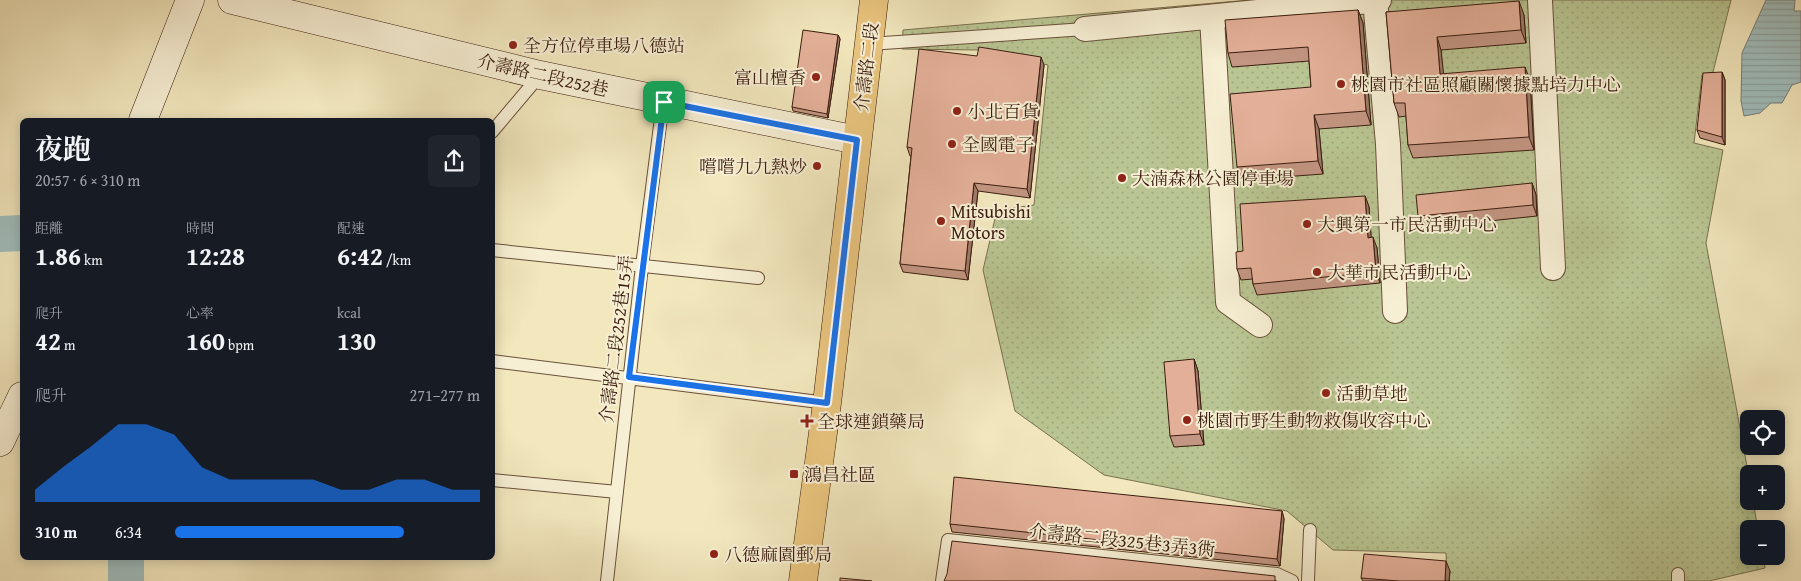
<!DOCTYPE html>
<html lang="zh-TW">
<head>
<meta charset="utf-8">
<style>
	body { margin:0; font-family:"Gentium Book Plus","Noto Serif TC",serif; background:#20242c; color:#f1f3f6; height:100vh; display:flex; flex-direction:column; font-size:19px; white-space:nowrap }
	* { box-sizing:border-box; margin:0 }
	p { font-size:16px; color:#9ea1a6 }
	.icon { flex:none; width:28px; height:28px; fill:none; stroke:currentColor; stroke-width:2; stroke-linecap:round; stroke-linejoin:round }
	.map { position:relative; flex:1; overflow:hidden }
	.panel { position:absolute; left:20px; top:118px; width:475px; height:442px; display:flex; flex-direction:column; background:#171b24; border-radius:8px; box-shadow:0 2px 12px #0003 }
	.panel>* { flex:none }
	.fabs { position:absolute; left:1740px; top:410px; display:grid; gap:10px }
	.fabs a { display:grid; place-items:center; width:45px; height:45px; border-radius:8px; background:#171b24; box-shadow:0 2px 12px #0003; font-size:25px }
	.pin { position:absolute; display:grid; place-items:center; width:42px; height:42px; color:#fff; margin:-21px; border-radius:10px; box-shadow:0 2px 8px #0006 }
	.round { display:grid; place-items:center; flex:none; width:52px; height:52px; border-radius:8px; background:#20242c }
	.headline { display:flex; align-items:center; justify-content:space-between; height:85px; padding:0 15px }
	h1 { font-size:28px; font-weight:700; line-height:38px }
	.stats { display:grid; grid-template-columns:repeat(3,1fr); gap:8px; height:85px; padding:5px 15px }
	.stats div { display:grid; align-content:center }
	.stats b { font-size:25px; font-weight:700 }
	.stats small { font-size:14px; font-weight:400 }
	.stats p { font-size:14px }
	.chart { height:140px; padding:10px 15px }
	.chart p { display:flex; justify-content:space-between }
	.chart svg { width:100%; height:90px; margin-top:5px; fill:#1a73e8; opacity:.7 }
	ul { padding:0 15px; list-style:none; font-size:16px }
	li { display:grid; grid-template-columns:80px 60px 1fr; align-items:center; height:38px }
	li i { height:12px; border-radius:6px; background:#1a73e8 }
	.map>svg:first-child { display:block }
	.park { fill:url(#park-dots); stroke:#7a7150 }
	.water { fill:url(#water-rules); stroke:#787d77 }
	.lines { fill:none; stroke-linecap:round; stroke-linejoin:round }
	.river { stroke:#a0bdbc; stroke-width:36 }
	.lane-casing { stroke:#69503a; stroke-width:14 }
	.street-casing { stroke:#69503a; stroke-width:26 }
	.secondary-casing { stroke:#3b1d0f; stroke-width:29 }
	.primary-casing { stroke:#3b1d0f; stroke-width:29 }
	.lane { stroke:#f7efd4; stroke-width:12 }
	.street { stroke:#f7efd4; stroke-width:24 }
	.secondary { stroke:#f7efd4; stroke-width:28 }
	.primary { stroke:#e9c47e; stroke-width:28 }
	.wall { fill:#c39683; stroke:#3b1d0f }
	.shaded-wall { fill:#9f7a6a; stroke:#3b1d0f }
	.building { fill:#e3af98; stroke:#3b1d0f }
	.route-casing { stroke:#fff; stroke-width:10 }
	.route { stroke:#1a73e8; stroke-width:6 }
	.poi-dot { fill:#8f2418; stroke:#f7efd4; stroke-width:2 }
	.labels { text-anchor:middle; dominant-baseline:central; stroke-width:4; stroke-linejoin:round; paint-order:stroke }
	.poi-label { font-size:18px; fill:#3b1d0f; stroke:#f7efd4; text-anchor:start }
	.street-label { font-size:18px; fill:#3b1d0f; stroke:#f7efd4 }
</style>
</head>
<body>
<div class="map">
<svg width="1801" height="581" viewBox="0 0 1801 581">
	<defs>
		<pattern id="park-dots" width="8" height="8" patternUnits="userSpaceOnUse" patternTransform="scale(1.25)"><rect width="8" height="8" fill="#b9c592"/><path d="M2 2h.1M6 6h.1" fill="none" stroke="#a0a97d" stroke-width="1.8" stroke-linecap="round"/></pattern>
		<pattern id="water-rules" width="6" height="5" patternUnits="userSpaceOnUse" patternTransform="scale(1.25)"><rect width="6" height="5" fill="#a0bdbc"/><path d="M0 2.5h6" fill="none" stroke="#8ba2a0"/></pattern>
	</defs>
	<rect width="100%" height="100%" fill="#f2e7bd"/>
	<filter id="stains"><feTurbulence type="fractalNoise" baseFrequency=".004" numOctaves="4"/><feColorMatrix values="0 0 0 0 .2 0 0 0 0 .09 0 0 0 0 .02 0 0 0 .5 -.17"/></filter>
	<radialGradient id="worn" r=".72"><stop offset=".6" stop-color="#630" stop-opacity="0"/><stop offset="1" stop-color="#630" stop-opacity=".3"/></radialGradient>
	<!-- park -->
	<path class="park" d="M1250,0h481l-18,72 -11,3 -8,68 29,7 -17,93 43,234v24h4l5,28h-9v27h14l2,12 -56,13h-262l-1,-28 -113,-3 -46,-39 -183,-36 -89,-64 -32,-141 14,-60 37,-5 14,-140 -68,-15 -78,-1 1,-19z"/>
	<!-- water -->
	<path class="water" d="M1766,0h29l-1,11h7v71l-9,3 -10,18h-11l-11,10 -16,3 -3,-15 1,-48z"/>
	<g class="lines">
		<!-- river -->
		<path class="river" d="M0,234l22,-1
			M126,581v-23"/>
		<!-- lane casing -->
		<g class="lane-casing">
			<path id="lane" d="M869,44l216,-15
				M492,132l48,-57
				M492,250l266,28
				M492,361l335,42
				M492,480l125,12
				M1678,574v7
				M607,581l35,-315 21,-164
				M942,581l6,-41 329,34 15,7
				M1308,581l2,-51"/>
		</g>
		<!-- street casing -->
		<g class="street-casing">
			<path id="street" d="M1375,0l13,144 7,167
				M1540,0l13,268
				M1212,17l16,285 32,23
				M1085,29l294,-29"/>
		</g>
		<!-- secondary casing -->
		<g class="secondary-casing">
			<path id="secondary" d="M232,0l308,75 317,65
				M143,120l47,-120
				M0,442l22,-46"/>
		</g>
		<!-- primary casing -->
		<g class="primary-casing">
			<path id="primary" d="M803,581l24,-178 47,-403"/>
		</g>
		<!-- lane -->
		<use href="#lane" class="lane"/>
		<!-- street -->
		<use href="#street" class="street"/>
		<!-- secondary -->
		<use href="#secondary" class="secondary"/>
		<!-- primary -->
		<use href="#primary" class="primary"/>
	</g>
	<!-- wall -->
	<path class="wall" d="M1358,10l5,13 8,102 -52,4 4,45 -81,6 -5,-13 74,-80 -2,-26 -77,6 -4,-14z
		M1386,12l138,3 2,28 -85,7 2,24 87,6 4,70 -121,8 -5,-13 -2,-29 -7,1 -5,-14z
		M838,35l2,4 -12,79 -35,-7 -1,-4z
		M977,56l67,9 -14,133 -52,-7 -10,89 -65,-8 -3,-8 11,-108h-1l-3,-9z
		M1722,72l3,8v65l-25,-7 -3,-8z
		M1532,183l4,12 1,21 -115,12 -4,-12z
		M1365,196l4,11 2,31 6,10 3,35 -123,12 -4,-11v-5l-12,1 -4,-11 6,-18z
		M1194,359l4,12 6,74 -30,2 -4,-11z
		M1282,511l2,8 -4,47 -328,-34 -2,-8z
		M1450,571l-1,10h-86l-2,-3z"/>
	<!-- shaded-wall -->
	<path class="shaded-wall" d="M1519,1l5,14 2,28 -5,-13z
		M1358,10l5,13 8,102 -5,-14z
		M838,35l2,4 -12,79 -1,-4z
		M1437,37l4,13 4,37 -5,-13z
		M1041,57l3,8 -14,133 -3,-9z
		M1525,67l5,13 4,70 -5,-13z
		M1722,72l3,8v65l-3,-8z
		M1314,115l5,14 4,45 -5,-13z
		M974,183l4,8 -10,89 -3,-9z
		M1532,183l4,12 1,21 -4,-11z
		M1365,196l4,11 3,42 -4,-11z
		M1373,237l4,11 3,35 -4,-11z
		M1194,359l4,12 6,74 -4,-11z
		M1282,511l2,8 -4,47 -3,-7z
		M1446,561l4,10 -1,10h-4z"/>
	<!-- building -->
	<path class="building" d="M1519,1l2,29 -84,7 3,37 85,-7 4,70 -121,8 -3,-42h-11l-8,-91z
		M1358,10l8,101 -52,4 4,46 -81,6 -7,-73 81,-7 -3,-40 -80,6 -3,-33z
		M803,30l35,5 -11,79 -35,-7z
		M979,47l62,10 -14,132 -53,-6 -9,88 -65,-7 12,-116 -5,-1 12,-98 58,7z
		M1722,72v65l-25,-7 6,-57z
		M1532,183l1,22 -115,11 -2,-21z
		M1365,196l3,42 5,-1 3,35 -123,12 -2,-16 -14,1 -1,-17 7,-1 -3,-47z
		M1194,359l6,75 -30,2 -6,-74z
		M954,477l328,34 -5,48 -327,-35z
		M952,541l323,35v5h-331l3,-7z
		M1364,554l82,7 -1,20h-46l-38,-3z
		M840,578l32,3h-32z"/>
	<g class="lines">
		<!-- route casing -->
		<g class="route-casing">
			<path id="route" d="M664,102l193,38 -30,263 -198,-26z"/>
		</g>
		<!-- route -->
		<use href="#route" class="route"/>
	</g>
	<!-- markers -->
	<g class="poi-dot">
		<circle cx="513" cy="45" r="5"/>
		<circle cx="816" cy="77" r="5"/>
		<circle cx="1341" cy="84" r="5"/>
		<circle cx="957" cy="111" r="5"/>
		<circle cx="952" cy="144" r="5"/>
		<circle cx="817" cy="166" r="5"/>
		<circle cx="1122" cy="178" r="5"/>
		<circle cx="941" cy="221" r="5"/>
		<circle cx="1307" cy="224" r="5"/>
		<circle cx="1317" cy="272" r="5"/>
		<circle cx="1326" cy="393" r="5"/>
		<circle cx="1187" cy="420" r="5"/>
		<path d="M804.5 413.5h5v5h5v5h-5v5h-5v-5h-5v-5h5z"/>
		<rect x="789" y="469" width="10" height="10" rx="2.5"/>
		<circle cx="714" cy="554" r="5"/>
	</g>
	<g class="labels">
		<!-- poi labels -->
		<g class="poi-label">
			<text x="523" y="45">全方位停車場八德站</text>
			<text x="806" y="77" text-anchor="end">富山檀香</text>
			<text x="1351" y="84">桃園市社區照顧關懷據點培力中心</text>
			<text x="967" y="111">小北百貨</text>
			<text x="962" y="144">全國電子</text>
			<text x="807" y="166" text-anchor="end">嚐嚐九九熱炒</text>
			<text x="1132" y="178">大湳森林公園停車場</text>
			<text x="951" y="211">Mitsubishi<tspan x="951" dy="21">Motors</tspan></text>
			<text x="1317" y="224">大興第一市民活動中心</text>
			<text x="1327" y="272">大華市民活動中心</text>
			<text x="1336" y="393">活動草地</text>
			<text x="1197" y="420">桃園市野生動物救傷收容中心</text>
			<text x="817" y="421">全球連鎖藥局</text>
			<text x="804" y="474">鴻昌社區</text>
			<text x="724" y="554">八德麻園郵局</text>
		</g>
		<!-- street labels -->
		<g class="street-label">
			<text transform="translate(866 67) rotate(-83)">介壽路二段</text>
			<text transform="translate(543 75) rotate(13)">介壽路二段252巷</text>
			<text transform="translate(616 339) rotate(-83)">介壽路二段252巷15弄</text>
			<text transform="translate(1122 540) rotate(6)">介壽路二段325巷3弄3衖</text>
		</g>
	</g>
	<rect width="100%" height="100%" filter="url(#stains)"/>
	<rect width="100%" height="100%" fill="url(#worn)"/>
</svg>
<div class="fabs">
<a><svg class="icon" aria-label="locate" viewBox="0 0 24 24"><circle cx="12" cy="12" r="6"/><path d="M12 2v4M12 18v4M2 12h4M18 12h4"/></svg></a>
<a>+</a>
<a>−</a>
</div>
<div class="pin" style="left:664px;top:102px;background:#1e9e55"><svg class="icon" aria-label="arrive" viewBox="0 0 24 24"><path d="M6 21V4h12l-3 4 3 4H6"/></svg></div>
<section class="panel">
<div class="headline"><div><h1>夜跑</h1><p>20:57 · 6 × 310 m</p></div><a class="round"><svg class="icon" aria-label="share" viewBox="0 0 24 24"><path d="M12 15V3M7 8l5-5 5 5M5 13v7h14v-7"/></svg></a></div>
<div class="stats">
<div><p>距離</p><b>1.86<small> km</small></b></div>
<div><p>時間</p><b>12:28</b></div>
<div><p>配速</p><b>6:42<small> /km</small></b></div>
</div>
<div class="stats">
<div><p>爬升</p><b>42<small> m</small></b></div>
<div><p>心率</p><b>160<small> bpm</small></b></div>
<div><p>kcal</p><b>130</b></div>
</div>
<div class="chart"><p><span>爬升</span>271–277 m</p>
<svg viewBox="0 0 160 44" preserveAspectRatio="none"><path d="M0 44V38L10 27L20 17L30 6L40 6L50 11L60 27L70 33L80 33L90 33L100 33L110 38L120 38L130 33L140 33L150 38L160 38V44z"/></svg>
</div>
<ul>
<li><b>310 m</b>6:34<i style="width:75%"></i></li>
</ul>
</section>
</div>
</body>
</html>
